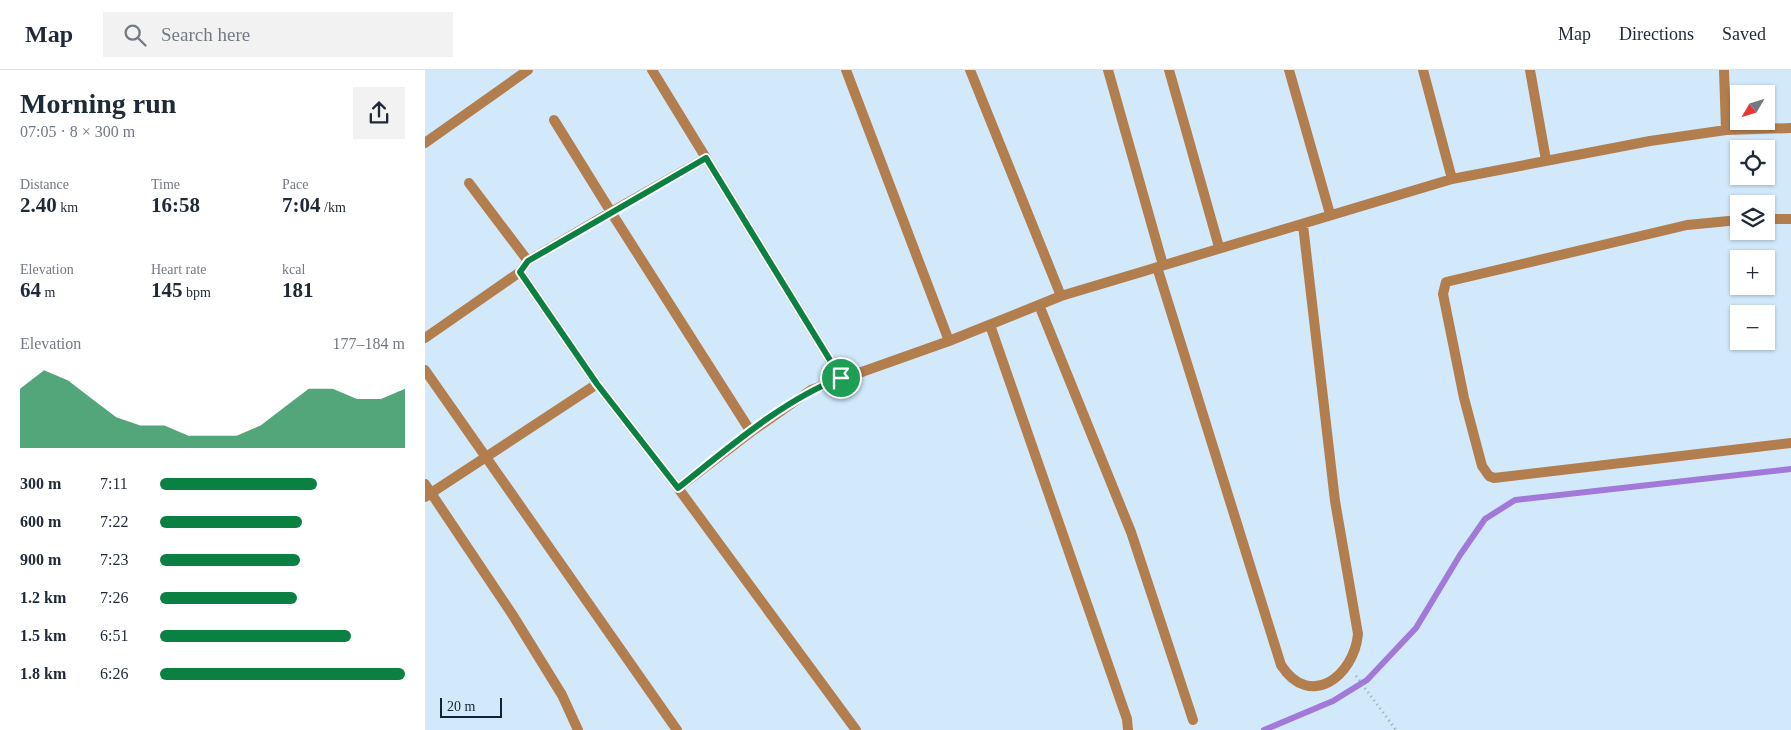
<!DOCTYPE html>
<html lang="en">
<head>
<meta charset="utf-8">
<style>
	body { margin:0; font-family:"Times New Roman",serif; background:#f2f2f3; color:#1f2937; height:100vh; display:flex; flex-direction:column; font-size:19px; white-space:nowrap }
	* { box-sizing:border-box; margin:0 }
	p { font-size:16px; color:#747a83 }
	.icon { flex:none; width:28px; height:28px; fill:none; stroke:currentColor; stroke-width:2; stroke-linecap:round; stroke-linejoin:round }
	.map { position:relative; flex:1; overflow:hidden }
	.drawer { display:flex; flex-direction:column; background:#fff; width:425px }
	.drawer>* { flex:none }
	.needle { width:32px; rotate:231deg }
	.controls { position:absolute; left:1305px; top:15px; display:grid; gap:10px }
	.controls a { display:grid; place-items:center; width:45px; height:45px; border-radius:0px; background:#fff; box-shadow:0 1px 4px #0004; font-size:25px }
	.scale { position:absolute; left:15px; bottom:12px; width:62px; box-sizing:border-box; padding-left:5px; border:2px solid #0d2536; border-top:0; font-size:14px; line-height:18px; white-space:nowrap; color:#0d2536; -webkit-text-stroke:4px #d2e9fc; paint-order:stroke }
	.pin { position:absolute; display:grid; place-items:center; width:42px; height:42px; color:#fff; margin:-21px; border:2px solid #fff; border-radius:50%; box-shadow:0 1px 5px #0007 }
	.round { display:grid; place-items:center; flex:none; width:52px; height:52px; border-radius:0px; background:#f2f2f3 }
	.summary { display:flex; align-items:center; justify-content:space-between; height:85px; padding:0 20px }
	h1 { font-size:28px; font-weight:700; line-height:38px }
	.stats { display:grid; grid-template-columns:repeat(3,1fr); gap:8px; height:85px; padding:5px 20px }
	.stats div { display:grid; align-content:center }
	.stats b { font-size:21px; font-weight:700 }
	.stats small { font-size:14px; font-weight:400 }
	.stats p { font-size:14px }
	.chart { height:140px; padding:10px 20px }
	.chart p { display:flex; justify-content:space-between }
	.chart svg { width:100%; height:90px; margin-top:5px; fill:#0b8043; opacity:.7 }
	ul { padding:0 20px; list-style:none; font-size:16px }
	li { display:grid; grid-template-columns:80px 60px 1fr; align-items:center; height:38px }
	li i { height:12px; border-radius:6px; background:#0b8043 }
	header { display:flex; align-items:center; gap:30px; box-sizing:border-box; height:70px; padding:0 25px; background:#fff; border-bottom:1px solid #e0e1e3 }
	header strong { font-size:24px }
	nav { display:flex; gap:28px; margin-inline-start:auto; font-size:18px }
	.search { width:350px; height:45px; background:#f2f2f3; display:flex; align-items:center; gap:12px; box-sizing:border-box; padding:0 18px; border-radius:0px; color:#747a83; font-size:19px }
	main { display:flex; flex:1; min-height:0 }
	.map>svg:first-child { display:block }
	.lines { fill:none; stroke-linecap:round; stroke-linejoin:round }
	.stream { stroke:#a278d9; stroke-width:6 }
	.path { stroke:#91a8bb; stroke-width:3; stroke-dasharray:1 4; stroke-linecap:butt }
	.minor { stroke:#b37e4d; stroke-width:10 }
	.route-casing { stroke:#fff; stroke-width:10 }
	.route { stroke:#0b8043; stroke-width:6 }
</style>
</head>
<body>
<header>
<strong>Map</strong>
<div class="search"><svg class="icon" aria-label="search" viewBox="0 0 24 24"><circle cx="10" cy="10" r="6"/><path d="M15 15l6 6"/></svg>Search here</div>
<nav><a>Map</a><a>Directions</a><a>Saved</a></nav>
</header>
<main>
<section class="drawer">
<div class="summary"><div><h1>Morning run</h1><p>07:05 · 8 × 300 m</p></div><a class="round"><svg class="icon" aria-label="share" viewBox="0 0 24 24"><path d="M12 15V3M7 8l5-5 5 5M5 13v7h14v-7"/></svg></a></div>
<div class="stats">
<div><p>Distance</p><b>2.40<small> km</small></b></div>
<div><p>Time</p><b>16:58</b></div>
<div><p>Pace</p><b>7:04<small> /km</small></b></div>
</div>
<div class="stats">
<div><p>Elevation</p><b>64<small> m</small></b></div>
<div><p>Heart rate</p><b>145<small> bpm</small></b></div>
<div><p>kcal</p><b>181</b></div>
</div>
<div class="chart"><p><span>Elevation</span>177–184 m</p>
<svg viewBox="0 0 160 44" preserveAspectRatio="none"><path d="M0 44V15L10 6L20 11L30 20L40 29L50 33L60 33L70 38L80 38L90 38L100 33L110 24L120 15L130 15L140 20L150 20L160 15V44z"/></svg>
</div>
<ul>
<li><b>300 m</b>7:11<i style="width:64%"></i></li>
<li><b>600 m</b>7:22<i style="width:58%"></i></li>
<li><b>900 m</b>7:23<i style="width:57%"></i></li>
<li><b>1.2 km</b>7:26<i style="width:56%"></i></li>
<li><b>1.5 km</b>6:51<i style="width:78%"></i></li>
<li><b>1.8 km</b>6:26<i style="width:100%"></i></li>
</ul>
</section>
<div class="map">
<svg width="1366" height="660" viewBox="0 0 1366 660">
	<rect width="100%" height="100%" fill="#d2e9fc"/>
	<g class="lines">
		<!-- stream -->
		<path class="stream" d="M839,660l69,-29 34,-21 49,-52 44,-73 25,-36 30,-19 276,-31"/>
		<!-- path -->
		<path class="path" d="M931,606l40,54"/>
		<!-- minor -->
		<path class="minor" d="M227,0l189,308
			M421,0l103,271
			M545,0l91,226
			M683,0l55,195
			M744,0l50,177
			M864,0l41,144
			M998,0l29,109
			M1105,0l16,90
			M1299,0l2,60
			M129,50l57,92 95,-54
			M0,73l103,-73
			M44,113l59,78 -8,11 77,112 81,104
			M1341,149h25
			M1314,150l-52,5 -241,57 -3,12 21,104 18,68 7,10 5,2 297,-35
			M103,191l83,-49 140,220
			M732,197l124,398c29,45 73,11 77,-31l-23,-133 -32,-276
			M614,235l92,227 62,188
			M565,255l137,394 1,11
			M0,268l95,-66
			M0,300l252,360
			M0,414l87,130 50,81 16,35
			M0,427l172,-113
			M431,660l-178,-242 73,-56 60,-42 138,-49 112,-45 391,-117 198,-38 76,-11 65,-2"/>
	</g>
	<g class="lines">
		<!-- route casing -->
		<g class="route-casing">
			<path id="route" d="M281,88l135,220c-57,21 -115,72 -163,110l-81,-104 -77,-112 8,-11z"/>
		</g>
		<!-- route -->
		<use href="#route" class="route"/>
	</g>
</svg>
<div class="controls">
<a><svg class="needle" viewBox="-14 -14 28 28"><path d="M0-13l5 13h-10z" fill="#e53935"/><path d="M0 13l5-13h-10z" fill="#747a83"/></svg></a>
<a><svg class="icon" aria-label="locate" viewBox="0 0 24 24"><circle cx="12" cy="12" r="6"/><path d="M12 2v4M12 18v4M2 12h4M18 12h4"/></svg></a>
<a><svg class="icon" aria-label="layers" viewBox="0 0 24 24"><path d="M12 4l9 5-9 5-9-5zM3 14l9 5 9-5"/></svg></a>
<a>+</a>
<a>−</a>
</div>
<div class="scale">20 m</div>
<div class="pin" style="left:416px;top:308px;background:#1e9e55"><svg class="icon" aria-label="arrive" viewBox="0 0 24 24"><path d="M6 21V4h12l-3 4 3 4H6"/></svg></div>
</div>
</main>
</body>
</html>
